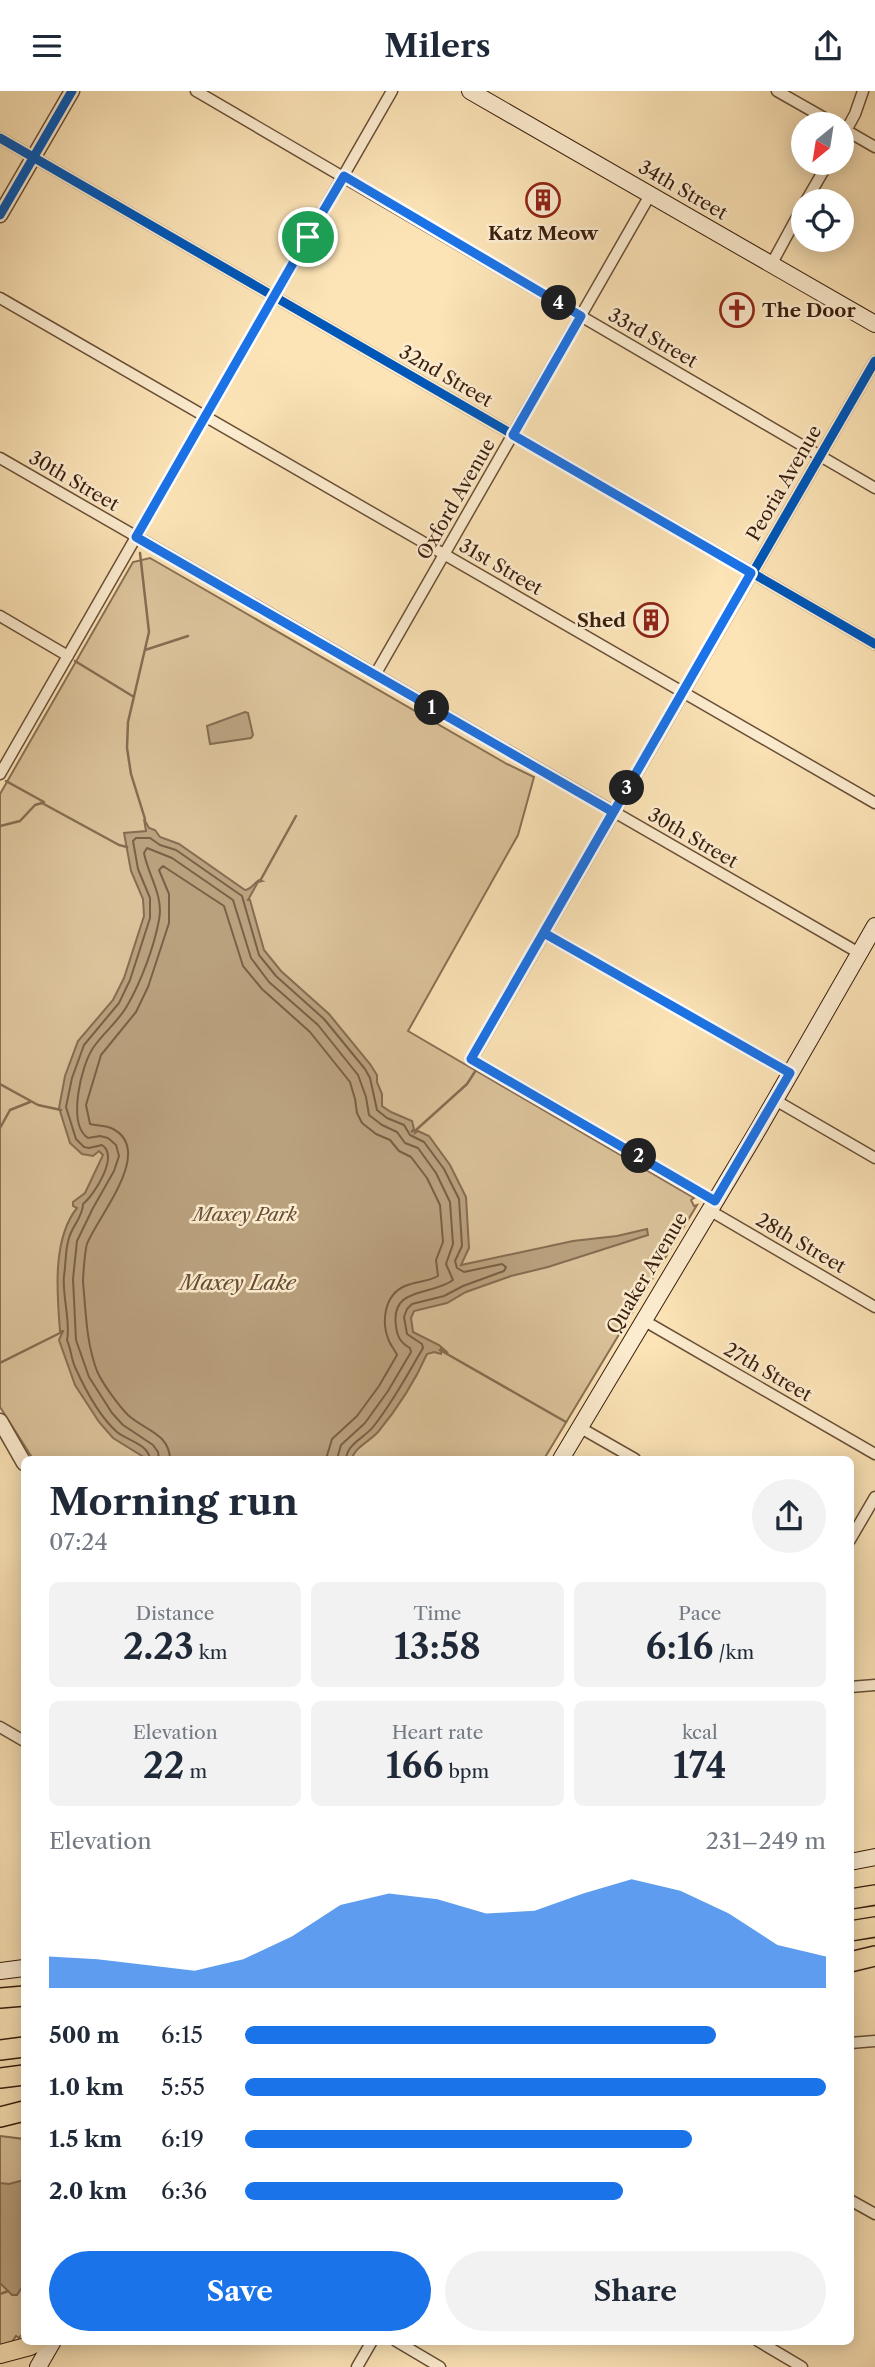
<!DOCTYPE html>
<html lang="en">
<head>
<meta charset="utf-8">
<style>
	body { margin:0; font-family:"Libre Caslon Text",serif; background:#f2f2f3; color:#1f2937; height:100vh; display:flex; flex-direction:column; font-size:26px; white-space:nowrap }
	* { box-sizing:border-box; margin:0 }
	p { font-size:23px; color:#747a83 }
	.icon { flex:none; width:38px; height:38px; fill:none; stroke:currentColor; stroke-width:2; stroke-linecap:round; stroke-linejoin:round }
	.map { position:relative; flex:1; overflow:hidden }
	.panel { position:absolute; left:21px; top:1365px; width:833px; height:889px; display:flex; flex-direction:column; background:#fff; border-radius:10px; box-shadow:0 4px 18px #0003 }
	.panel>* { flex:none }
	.needle { width:46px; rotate:210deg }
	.tools { position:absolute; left:791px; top:21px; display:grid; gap:14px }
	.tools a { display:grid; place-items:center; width:63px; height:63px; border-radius:50%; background:#fff; box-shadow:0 4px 18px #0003; font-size:35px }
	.pin { position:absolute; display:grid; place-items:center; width:60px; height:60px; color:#fff; margin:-30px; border:4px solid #fff; border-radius:50%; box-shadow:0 2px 7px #0007 }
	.km { position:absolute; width:35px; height:35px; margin:-18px; border-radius:50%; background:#222; color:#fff; font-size:19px; line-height:35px; text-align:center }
	.round { display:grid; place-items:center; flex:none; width:74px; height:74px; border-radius:37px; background:#f2f2f3 }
	.summary { display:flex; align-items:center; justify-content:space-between; height:119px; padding:0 28px }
	h1 { font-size:38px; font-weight:800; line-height:52px }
	.figures { display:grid; grid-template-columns:repeat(3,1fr); gap:10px; height:119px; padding:7px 28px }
	.figures div { display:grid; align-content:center; border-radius:10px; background:#f2f2f3; text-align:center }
	.figures b { font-size:35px; font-weight:800 }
	.figures small { font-size:19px; font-weight:400 }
	.figures p { font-size:19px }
	.chart { height:196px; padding:14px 28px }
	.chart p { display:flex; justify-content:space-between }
	.chart svg { width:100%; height:126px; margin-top:7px; fill:#1a73e8; opacity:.7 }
	.primary-button { display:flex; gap:14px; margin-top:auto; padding:14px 28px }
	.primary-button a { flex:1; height:80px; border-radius:42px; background:#1a73e8; color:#fff; font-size:28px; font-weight:800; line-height:80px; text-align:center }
	.primary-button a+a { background:#f2f2f3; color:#1f2937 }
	ul { padding:0 28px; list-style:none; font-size:23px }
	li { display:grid; grid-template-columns:112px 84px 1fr; align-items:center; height:52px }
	li i { height:18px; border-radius:9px; background:#1a73e8 }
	header { display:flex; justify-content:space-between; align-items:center; height:91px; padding:0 28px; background:#fff; font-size:32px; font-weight:800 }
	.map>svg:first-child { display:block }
	.green { fill:#dbc29a; stroke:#8a7054; stroke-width:2 }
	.water { fill:#baa17e; stroke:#866d51; stroke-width:2 }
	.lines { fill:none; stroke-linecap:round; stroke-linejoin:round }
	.shore { stroke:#7a6046; stroke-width:2 }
	.stream { stroke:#866d51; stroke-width:2.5 }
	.minor-casing { stroke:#6a5038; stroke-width:13 }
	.tertiary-casing { stroke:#6a5038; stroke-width:17 }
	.secondary-casing { stroke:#391e0e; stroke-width:18 }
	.primary-casing { stroke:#391e0e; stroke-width:20 }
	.motorway-casing { stroke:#391e0e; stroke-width:22 }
	.minor { stroke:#fdedd0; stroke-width:10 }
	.tertiary { stroke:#fdedd0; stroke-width:14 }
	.secondary { stroke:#fdedd0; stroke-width:16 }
	.primary { stroke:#fce4b7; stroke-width:18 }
	.motorway { stroke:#fce4b7; stroke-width:19 }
	.cycleway-casing { stroke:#fdedd0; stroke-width:13 }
	.cycleway { stroke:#0057b8; stroke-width:9 }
	.route-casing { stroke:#fff; stroke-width:14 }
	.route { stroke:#1a73e8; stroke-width:9 }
	.labels { text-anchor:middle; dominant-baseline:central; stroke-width:5; stroke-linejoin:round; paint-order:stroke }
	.street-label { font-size:19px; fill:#391e0e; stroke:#fdedd0 }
	.poi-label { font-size:19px; font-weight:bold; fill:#391e0e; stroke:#fdedd0 }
	.park-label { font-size:19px; font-style:italic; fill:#6a4f38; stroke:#fdedd0 }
	.water-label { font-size:21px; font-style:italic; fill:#664c35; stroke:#fdedd0 }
</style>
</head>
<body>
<header><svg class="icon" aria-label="menu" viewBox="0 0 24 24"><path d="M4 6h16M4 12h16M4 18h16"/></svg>Milers<svg class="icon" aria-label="share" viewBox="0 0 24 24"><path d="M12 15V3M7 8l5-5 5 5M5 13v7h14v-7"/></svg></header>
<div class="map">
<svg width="875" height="2276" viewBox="0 0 875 2276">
	<rect width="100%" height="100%" fill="#fce4b7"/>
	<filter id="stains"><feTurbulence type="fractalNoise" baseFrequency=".00286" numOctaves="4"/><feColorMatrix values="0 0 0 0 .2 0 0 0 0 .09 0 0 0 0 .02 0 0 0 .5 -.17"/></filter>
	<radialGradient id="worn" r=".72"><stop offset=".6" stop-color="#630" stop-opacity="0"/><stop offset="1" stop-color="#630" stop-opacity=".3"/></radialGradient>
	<!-- green -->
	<path class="green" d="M150,467l357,206 27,13 -16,58 -110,196 286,167 -3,2 3,6 3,-1 -153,254h-511l-33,-52v-613l133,-232z
		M0,2045l24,3v193l-5,6 -3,-2 -4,6 -12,4z"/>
	<!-- water -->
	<path class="water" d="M245,621l3,1 5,22 -2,3 -41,6 -3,-18z
		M144,728l5,9 6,2 5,7 19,7 66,46c7,-1 9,-7 14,-10l3,1 -4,1 -10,18h2l14,50 17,21 48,43 41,50 7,11v7l5,12v12l9,6 21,9 2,8 -3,3 5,-2 -1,3 3,-2 11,5 21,29 16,32 3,51 -8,17 112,-24 44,-5 30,-7 1,6 -100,32 -37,9 -45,16 -19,11 -33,8 -3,7 2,14 26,13 9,8 -7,-4v5l-7,-2 -7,2c-12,27 -30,55 -49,78 -8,9 -24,16 -26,27h-205l-34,-21 -14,-16 -24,-37 -16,-45 4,-9h-3c-3,-37 -8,-92 17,-123l-4,-2v-4l12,-9 18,-38 -4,-4 -6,5 -11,-2 -12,-11 -11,-35 6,-32 13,-35 35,-41 11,-22 20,-62 -1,-17 -12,-28 -7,-38 22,-2z
		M24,2089v104l-7,11h-5l-12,-12v-100l9,1z"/>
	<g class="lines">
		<!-- shore -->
		<path class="shore" d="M150,1368c-2,-15 -22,-18 -33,-27 -17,-15 -33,-45 -42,-65 -4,-9 -4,-18 -8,-27 4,-16 -5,-46 -3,-64 2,-12 1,-26 5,-38 3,-12 14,-21 14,-34 12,-10 36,-48 19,-59l-13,3 -5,-1 -8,-8 -10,-32 6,-29 12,-33 35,-42 11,-23 20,-62v-20l-12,-29 -5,-28 3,-3h14l10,7 16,5 66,46 17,59 17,21 48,43 41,50 5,9 7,32 10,8 17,7 6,10 14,7 20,27 15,30 3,47 -7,15 2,7 7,4 38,-8 4,3 -2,4 -41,15 -19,10 -32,8 -5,5 -3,8 3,17 15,10 1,4c-16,27 -30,54 -50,79 -9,11 -26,17 -27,32
			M159,1368l-1,-7 -5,-7 -30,-20 -11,-12 -23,-36 -13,-37 -3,-61 4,-38 16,-33 21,-37 5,-15 -3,-11 -8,-7 -8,-2 -12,2c-21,-14 -7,-72 5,-90 10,-15 25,-26 34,-42 14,-24 27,-59 32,-86 5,-24 -11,-45 -15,-67l3,-5 25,10 61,42 18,58 18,24 49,43 40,50 8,22 3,18 13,10 15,7 8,11 13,5 18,25 14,29 3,42 -7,20 7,16c-21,16 -63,6 -57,46 1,11 5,17 14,22l1,4 -23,39 -23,32 -24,22 -4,14
			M170,1368c-1,-26 -26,-29 -42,-44 -9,-9 -26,-32 -31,-44 -11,-29 -11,-59 -14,-89 0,-6 2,-32 4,-38 10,-27 70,-95 24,-116 -7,-3 -14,-2 -21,-4l-4,-19 15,-50 35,-43 12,-25 21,-64v-29l-10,-24 4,-4 61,40 19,60 19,23 48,43 40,50 5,17 2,14 5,10 14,11 14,6 9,11 12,6 16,21 13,27 3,37 -7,18 2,16c-10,6 -22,5 -33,10 -21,9 -24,36 -16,55 2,5 6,9 8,14l-18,31 -22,30 -25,23 -6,20"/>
		<!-- stream -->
		<path class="stream" d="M140,462l9,79 -21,90 -1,26 4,26 14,45
			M145,559l43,-14
			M75,570l59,36
			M6,690l38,21
			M0,735l20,-5 15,-16 7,-2 77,42 8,2
			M260,790l36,-65
			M0,993l38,21 23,5
			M0,1037l10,-18 20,-8
			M416,1039l51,-46 9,-14
			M440,1259l126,72
			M0,1272l62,-31
			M0,2203l8,-3"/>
		<!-- minor casing -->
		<g class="minor-casing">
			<path id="minor" d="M196,0l679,397
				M777,0l58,33
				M842,37l33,19
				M0,47l875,506
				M842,47l13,-24 8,-23
				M806,110l22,-38
				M771,174l32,-59
				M0,207l875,505
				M0,367l859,495
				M0,525l68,40
				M375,584l275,-480
				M0,683l392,-683
				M544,842l246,140
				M775,1009l100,58
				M715,1110l-243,-142 403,-698
				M709,1119l166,97
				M643,1229l232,134
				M579,1336l56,32
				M850,1449l25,-43
				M850,1596l25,-2
				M0,1636l24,14
				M850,1952l25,-2
				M850,2109l25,14
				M396,2250l44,26
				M758,2250l44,26
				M357,2276l15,-26"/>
		</g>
		<!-- tertiary casing -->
		<g class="tertiary-casing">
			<path id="tertiary" d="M0,124l72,-124
				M0,1330l24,42"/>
		</g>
		<!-- secondary casing -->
		<g class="secondary-casing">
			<path id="secondary" d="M470,0l405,233
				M561,1368l198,-331 116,-202
				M850,1771l25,-5
				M0,1880l24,-3
				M38,2276l15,-26"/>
		</g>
		<!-- primary casing -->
		<g class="primary-casing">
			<path id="primary" d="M0,2263l30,-8 9,-5"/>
		</g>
		<!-- motorway casing -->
		<g class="motorway-casing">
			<path id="motorway" d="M850,1808l25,-4
				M850,1840l25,-4
				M850,1871l25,-6
				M0,1907l24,-2
				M0,1959l24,-3
				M0,1987l24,-3
				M0,2026l24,-6"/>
		</g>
		<!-- minor -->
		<use href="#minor" class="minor"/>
		<!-- tertiary -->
		<use href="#tertiary" class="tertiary"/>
		<!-- secondary -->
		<use href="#secondary" class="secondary"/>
		<!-- primary -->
		<use href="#primary" class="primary"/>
		<!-- motorway -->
		<use href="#motorway" class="motorway"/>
		<!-- cycleway casing -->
		<g class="cycleway-casing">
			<path id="cycleway" d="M0,47l875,506
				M0,124l72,-124
				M715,1110l-243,-142 403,-698"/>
		</g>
		<!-- cycleway -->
		<use href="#cycleway" class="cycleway"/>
	</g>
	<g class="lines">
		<!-- route casing -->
		<g class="route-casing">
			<path id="route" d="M308,146l-172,300 477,275 -142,247 244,142 75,-128 -246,-140 207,-360 -238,-138 68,-119 -237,-140 -36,61"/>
		</g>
		<!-- route -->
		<use href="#route" class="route"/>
	</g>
	<!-- icons -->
	<defs>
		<g id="building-ring" transform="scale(1.75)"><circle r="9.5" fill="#fdedd0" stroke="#8f2418" stroke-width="1.5"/><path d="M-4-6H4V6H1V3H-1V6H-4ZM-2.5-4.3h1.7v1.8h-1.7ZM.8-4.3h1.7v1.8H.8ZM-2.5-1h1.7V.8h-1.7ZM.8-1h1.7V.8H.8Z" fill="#8f2418"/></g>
		<g id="church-ring" transform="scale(1.75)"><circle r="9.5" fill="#fdedd0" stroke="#8f2418" stroke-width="1.5"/><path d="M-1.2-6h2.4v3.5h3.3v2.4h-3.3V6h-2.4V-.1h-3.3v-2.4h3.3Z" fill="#8f2418"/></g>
	</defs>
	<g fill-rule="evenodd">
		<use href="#building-ring" x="543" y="109"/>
		<use href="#church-ring" x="737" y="219"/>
		<use href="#building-ring" x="651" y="529"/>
	</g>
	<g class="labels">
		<!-- street labels -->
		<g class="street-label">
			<text transform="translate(683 99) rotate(30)">34th Street</text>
			<text transform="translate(653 247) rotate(30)">33rd Street</text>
			<text transform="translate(446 285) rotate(30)">32nd Street</text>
			<text transform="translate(74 390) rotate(30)">30th Street</text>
			<text transform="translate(784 392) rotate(-60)">Peoria Avenue</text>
			<text transform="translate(456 408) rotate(-60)">Oxford Avenue</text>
			<text transform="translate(501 476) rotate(30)">31st Street</text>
			<text transform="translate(693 747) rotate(30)">30th Street</text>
			<text transform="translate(801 1152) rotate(30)">28th Street</text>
			<text transform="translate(647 1182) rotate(-59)">Quaker Avenue</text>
			<text transform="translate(768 1281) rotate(30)">27th Street</text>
		</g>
		<!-- poi labels -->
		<g class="poi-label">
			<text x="543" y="142">Katz Meow</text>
			<text x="762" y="219" text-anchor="start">The Door</text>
			<text x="626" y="529" text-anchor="end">Shed</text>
		</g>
		<!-- park labels -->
		<g class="park-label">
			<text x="245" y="1123">Maxey Park</text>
		</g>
		<!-- water labels -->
		<g class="water-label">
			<text x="238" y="1191">Maxey Lake</text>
		</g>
	</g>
	<rect width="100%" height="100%" filter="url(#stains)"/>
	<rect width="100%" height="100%" fill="url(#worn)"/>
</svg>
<div class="tools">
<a><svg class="needle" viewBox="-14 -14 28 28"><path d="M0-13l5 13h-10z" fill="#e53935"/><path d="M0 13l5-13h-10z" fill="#747a83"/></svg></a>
<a><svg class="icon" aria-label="locate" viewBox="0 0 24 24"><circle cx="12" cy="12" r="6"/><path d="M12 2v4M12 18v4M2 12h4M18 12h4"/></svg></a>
</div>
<div class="pin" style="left:308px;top:146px;background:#1e9e55"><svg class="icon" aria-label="arrive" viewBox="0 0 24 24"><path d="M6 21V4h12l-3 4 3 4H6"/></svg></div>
<b class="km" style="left:432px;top:617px">1</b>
<b class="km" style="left:639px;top:1065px">2</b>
<b class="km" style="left:627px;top:697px">3</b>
<b class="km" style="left:559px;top:212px">4</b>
<section class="panel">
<div class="summary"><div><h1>Morning run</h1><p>07:24</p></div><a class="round"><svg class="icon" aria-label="share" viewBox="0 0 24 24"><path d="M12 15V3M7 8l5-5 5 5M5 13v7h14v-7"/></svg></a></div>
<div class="figures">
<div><p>Distance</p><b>2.23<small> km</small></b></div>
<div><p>Time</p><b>13:58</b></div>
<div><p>Pace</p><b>6:16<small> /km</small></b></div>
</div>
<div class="figures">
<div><p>Elevation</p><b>22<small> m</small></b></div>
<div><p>Heart rate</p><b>166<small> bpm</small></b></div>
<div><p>kcal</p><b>174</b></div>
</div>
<div class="chart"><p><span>Elevation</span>231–249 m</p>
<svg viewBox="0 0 160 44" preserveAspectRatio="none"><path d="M0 44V33L10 34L20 36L30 38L40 34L50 26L60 15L70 11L80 13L90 18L100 17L110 11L120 6L130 10L140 18L150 29L160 33V44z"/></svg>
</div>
<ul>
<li><b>500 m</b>6:15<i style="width:81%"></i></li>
<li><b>1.0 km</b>5:55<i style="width:100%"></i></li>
<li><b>1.5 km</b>6:19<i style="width:77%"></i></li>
<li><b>2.0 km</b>6:36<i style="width:65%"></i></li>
</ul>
<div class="primary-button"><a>Save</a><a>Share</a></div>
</section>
</div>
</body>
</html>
